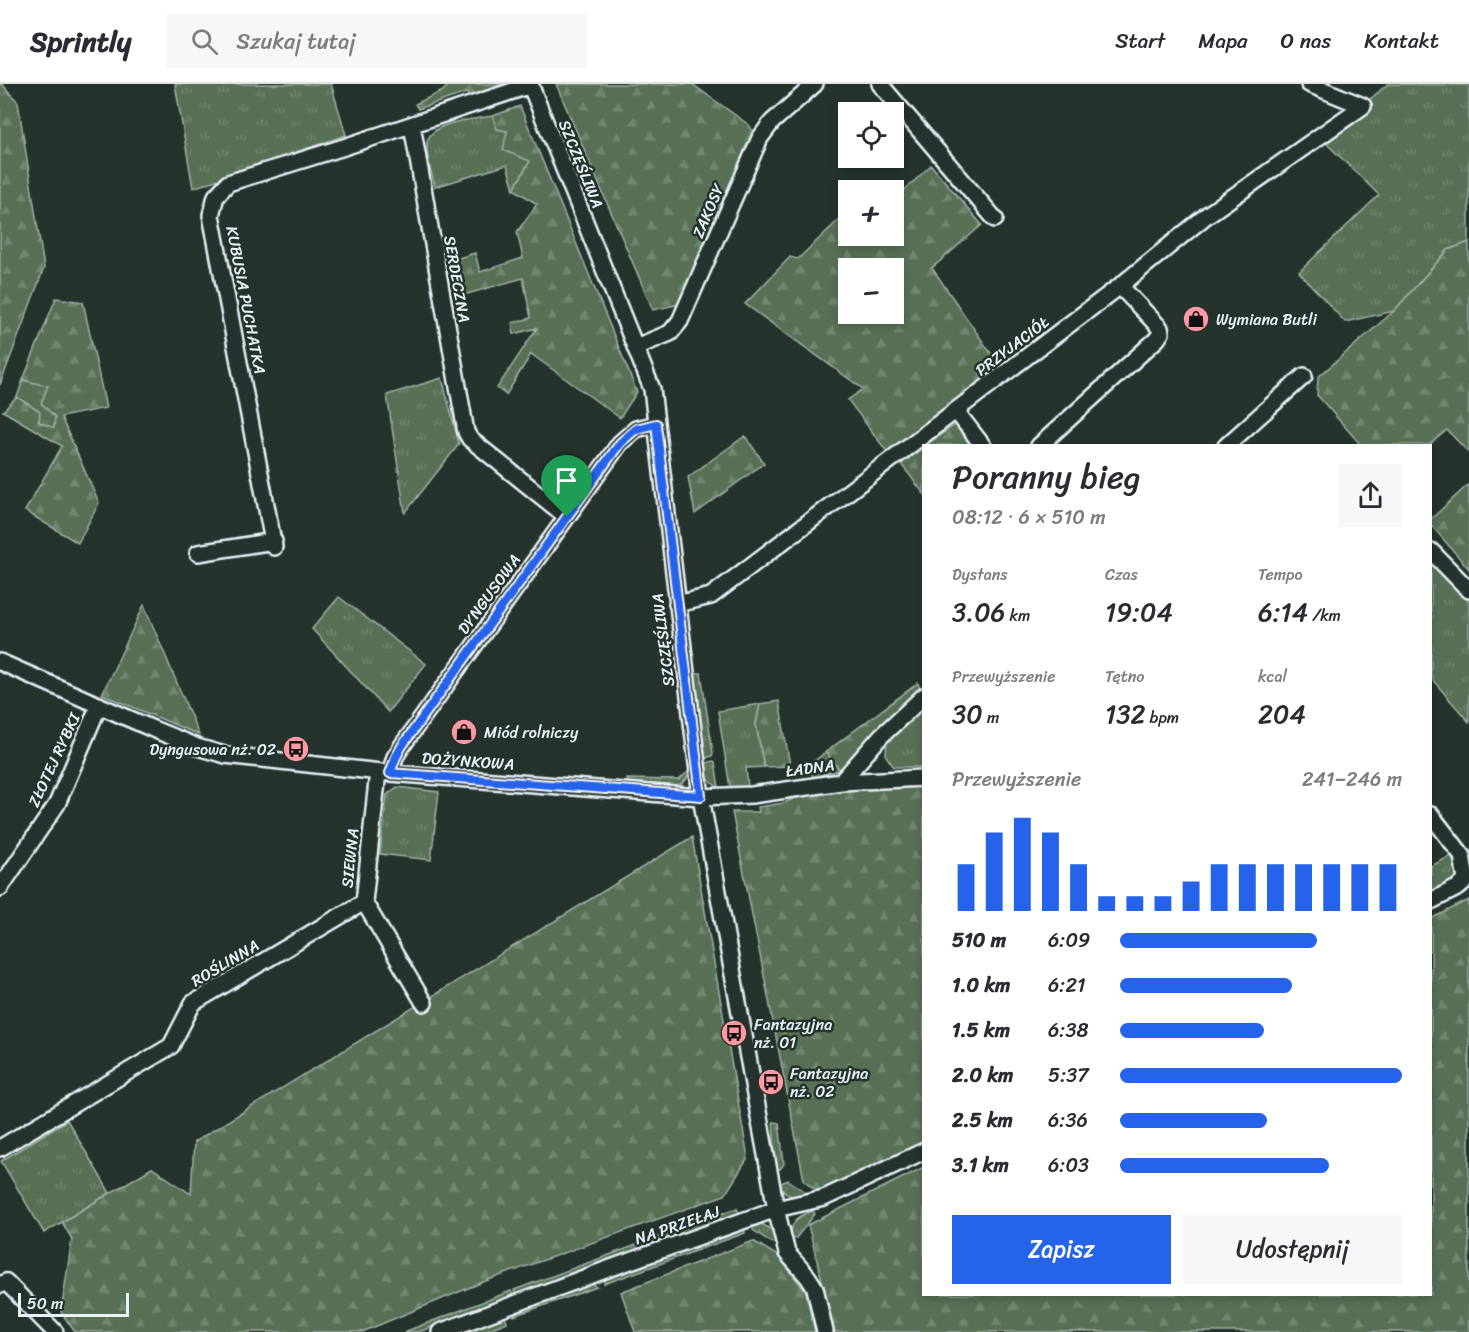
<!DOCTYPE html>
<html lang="pl">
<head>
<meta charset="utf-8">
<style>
	body { margin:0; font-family:Sriracha,sans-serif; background:#f7f7f7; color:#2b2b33; height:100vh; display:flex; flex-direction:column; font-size:22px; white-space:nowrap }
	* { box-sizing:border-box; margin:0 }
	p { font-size:20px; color:#7c7c81 }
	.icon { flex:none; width:33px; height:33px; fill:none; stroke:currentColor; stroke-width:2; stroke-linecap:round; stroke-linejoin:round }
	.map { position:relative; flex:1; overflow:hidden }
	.drawer { position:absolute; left:922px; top:360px; width:510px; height:852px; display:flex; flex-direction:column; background:#fff; border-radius:0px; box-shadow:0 3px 9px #0003 }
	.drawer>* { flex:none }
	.fabs { position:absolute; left:838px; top:18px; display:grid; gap:12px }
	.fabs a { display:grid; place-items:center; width:66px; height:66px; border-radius:0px; background:#fff; box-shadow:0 3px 9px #0003; font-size:30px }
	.scale { position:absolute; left:18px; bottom:15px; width:111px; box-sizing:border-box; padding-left:6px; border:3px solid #e8f1f8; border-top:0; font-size:16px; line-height:21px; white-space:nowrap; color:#e8f1f8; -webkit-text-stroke:4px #26332d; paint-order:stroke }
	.pin { position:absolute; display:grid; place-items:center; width:51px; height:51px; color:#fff; margin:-62px -26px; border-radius:50% 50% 50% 0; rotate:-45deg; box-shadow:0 0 6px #0007 }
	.pin .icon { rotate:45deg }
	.round { display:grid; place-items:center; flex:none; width:63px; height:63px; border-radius:0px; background:#f7f7f7 }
	.headline { display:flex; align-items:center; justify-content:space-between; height:102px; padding:0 30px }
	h1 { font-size:33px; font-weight:600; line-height:45px }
	.metrics { display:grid; grid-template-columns:repeat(3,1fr); gap:9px; height:102px; padding:6px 30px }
	.metrics div { display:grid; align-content:center }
	.metrics b { font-size:26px; font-weight:600 }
	.metrics small { font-size:16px; font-weight:400 }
	.metrics p { font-size:16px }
	.chart { height:168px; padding:12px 30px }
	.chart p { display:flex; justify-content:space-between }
	.chart svg { width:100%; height:108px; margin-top:6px; stroke:#2563eb; stroke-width:6 }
	.button { display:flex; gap:12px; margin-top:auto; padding:12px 30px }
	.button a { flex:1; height:69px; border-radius:0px; background:#2563eb; color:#fff; font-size:24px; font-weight:600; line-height:69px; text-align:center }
	.button a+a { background:#f7f7f7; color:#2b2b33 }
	ul { padding:0 30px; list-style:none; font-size:20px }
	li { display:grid; grid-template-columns:96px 72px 1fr; align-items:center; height:45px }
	li i { height:15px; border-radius:8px; background:#2563eb }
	header { display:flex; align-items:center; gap:36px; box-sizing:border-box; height:84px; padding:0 30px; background:#fff; border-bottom:2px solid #e1e1e2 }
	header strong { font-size:28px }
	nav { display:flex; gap:33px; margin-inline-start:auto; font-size:21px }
	.search { width:420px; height:54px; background:#f7f7f7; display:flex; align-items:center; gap:15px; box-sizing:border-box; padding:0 21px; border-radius:0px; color:#7c7c81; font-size:22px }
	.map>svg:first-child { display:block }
	.grass { fill:url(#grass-tufts); stroke:#a0b1a7; stroke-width:1.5 }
	.forest { fill:url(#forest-firs); stroke:#a0b1a7; stroke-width:1.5; fill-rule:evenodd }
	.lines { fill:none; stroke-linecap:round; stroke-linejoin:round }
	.street-casing { stroke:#e8f1f8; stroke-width:20 }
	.street { stroke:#26332d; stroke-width:15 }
	.route-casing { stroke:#fff; stroke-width:12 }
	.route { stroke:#2563eb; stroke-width:8 }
	.labels { text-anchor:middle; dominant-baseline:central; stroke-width:5; stroke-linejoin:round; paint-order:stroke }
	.street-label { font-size:16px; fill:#e8f1f8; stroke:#26332d }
	.poi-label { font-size:16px; fill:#e8f1f8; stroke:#26332d; text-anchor:start }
</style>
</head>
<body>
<header>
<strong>Sprintly</strong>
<div class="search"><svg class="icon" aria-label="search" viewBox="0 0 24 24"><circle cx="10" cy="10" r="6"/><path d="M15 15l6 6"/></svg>Szukaj tutaj</div>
<nav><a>Start</a><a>Mapa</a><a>O nas</a><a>Kontakt</a></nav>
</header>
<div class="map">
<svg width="1469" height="1248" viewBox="0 0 1469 1248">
	<defs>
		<pattern id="grass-tufts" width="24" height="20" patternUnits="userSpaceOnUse" patternTransform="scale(1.5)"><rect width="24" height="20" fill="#587156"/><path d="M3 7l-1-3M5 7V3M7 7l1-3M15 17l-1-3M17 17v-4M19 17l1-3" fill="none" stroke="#70866f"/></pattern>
		<pattern id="forest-firs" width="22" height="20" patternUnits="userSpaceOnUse" patternTransform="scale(1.5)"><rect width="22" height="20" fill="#587156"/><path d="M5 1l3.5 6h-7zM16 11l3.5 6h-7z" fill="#70866f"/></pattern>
	</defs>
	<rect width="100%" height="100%" fill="#26332d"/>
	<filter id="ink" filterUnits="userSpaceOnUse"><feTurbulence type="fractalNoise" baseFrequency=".0167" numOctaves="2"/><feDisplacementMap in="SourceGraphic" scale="12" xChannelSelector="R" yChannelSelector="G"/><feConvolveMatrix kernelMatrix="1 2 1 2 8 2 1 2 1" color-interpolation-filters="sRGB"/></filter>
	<g filter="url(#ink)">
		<!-- grass -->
		<path class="grass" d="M175,0h156l15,51 -153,53z
			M1388,0l81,1v157l-21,8 -54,61 -49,11 -46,-50 80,-77 -57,-56z
			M493,32l4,13 11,2 22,30 -16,28 -7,-24 -72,22c-3,-13 -9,-29 -8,-43 1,-23 49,-25 66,-28z
			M442,294l17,66 -54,69 -18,-118z
			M23,296l26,6 6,31 -1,12 -16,-8 -21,-24z
			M1431,479h4l34,39v120l-38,-44z
			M339,513l87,67 -38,48 -76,-83z
			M696,589h5l12,80 -1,3 -8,3 -11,-83z
			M760,620l-4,20 8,43 -18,1 2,19 -18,1 -12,-77z
			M924,622v61h-30l-8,-11 1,-22z
			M826,668l14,18 -27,7 -4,-12z
			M713,677l2,1 4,26c-9,-6 -14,-11 -16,-22l3,-3z
			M690,686c-5,27 -39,17 -60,16l-3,-7 52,1z
			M397,703l42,5 -8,68 -51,-6 7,-59z
			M1453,771c16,23 -3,29 -22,39v-28z
			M67,1036l43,73 -66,40 -43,-72z
			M773,1038l6,1 5,41 -4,5h-4z
			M788,1096l15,10 4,6c-14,4 -21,-1 -29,-12z
			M737,1124l2,6 -224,81 -1,-5z
			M813,1127l2,3 -19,24 -5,1c-1,-17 6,-23 22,-28z
			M760,1139l14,8 3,11 -5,1 -19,-13 -1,-5z
			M744,1145l1,4 -141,51 2,-6z
			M591,1199l6,4 -83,29v-4z
			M511,1207l2,4 -94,37h-15z
			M501,1232h3l3,6 -25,10h-20z"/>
		<!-- forest -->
		<path class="forest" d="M0,0h2l16,18 26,166 -44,117z
			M449,0h55l-2,3 -30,11 -6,-5 -48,16 -3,-5 28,-13z
			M556,0h136l57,41 5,8 -74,171 -27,6z
			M520,22l117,286 -17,26 -89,-64 -25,41 -9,-7 40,-60 -23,6 -2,-11 19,-5 -8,-40 -63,18 -8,-36 23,-7 5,19 43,-14 -6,-26 20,-28 -23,-15 16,-28 -27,-11 4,-19 -10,-2 -4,-13z
			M931,81l51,60 -50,43 69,100 -113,85 -40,-53 15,-11 -118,-85 45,-47 8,2 51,-49v26h45v-36zM849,184h45v46h-45z
			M1469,158v211l-22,-23 -18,15h-68l-44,-50 1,-18 76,-66 54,-61z
			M56,214l27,4 23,106 -45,9 38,86 -21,40 -53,-32 37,-65 -59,-35 14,-14 23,15 -1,10 15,6 1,-11 -14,-14 7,-17 -25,-6z
			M955,341l16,20h-45z
			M745,352l19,27 -69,51 -7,-37z
			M924,363v47l-23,-30z
			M1469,400v85l-38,-44v-6z
			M144,521l55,130 -97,-41z
			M918,599l2,7 -80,80 -14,-18z
			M779,617l11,65 -26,1 -8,-43 4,-20z
			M894,701l30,3v355l-106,49 -14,-12 -72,-368h27l-1,-5 26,-4 22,-10z
			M692,753l56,321 -23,37 -242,87 -121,50h-287l-14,-20 11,-73 -10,-17 90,-54 39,26 3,-52z
			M1469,816v432h-634l-27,-107 116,-58v127h507v-375z
			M753,1157l25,15 28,36 9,40h-180l-14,-40z"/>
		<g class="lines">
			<!-- street casing -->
			<g class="street-casing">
				<path id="street" d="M530,0l122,305 49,408 42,233 33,179 11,44 21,24 7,11 10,44
					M880,0l115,135
					M1309,0l54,22
					M412,41l54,307 4,7 97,78
					M636,263l34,-14 10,-12 80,-183 12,-16 43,-38
					M956,327l27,35
					M1039,362l118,-107 4,-6 -1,-5 -40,-42
					M1226,362l78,-70
					M274,463l-63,-332 5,-19 12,-13 116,-36 187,-62
					M1431,467l38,39
					M198,469l76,-12
					M677,520l34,-8 409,-310 87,-71 156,-109
					M0,578l153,67 44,18 28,8 165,18 311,24 51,-2 89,-13 83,-4
					M378,688l-14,130 60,101
					M390,689l5,-16 7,-11 218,-303 16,-14 20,-5
					M841,698l40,-46 43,-40
					M1431,731l31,40 4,25
					M0,804l57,-84 42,-99
					M1431,817l28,-14 10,-9
					M0,1064l171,-102 22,-43 171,-101
					M0,1201l6,-3 49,50
					M440,1248l168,-63 168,-60 48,-11 100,-47"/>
			</g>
			<!-- street -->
			<use href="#street" class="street"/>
		</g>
	</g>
	<g class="lines" filter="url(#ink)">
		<!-- route casing -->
		<g class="route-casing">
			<path id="route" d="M656,340l45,372 -311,-23 6,-16 6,-11 218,-303 16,-14z"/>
		</g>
		<!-- route -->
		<use href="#route" class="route"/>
	</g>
	<!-- icons -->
	<defs>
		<g id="shop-disc" transform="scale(1.35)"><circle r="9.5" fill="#ff9aa2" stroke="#26332d"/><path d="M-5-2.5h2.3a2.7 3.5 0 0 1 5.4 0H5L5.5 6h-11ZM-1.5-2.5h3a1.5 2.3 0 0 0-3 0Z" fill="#111"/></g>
		<g id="bus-disc" transform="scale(1.35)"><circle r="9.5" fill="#ff9aa2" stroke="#26332d"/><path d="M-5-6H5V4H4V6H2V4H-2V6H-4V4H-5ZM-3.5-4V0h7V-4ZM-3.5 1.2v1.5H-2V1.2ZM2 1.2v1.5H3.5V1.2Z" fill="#111"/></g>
	</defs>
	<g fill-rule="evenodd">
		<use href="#shop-disc" x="1196" y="235"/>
		<use href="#shop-disc" x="464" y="648"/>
		<use href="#bus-disc" x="296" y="665"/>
		<use href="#bus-disc" x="734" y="949"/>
		<use href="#bus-disc" x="771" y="998"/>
	</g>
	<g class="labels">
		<!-- street labels -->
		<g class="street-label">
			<text transform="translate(581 80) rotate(68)">SZCZĘŚLIWA</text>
			<text transform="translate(708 127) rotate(-67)">ZAKOSY</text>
			<text transform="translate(457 195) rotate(80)">SERDECZNA</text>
			<text transform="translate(246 216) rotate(79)">KUBUSIA PUCHATKA</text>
			<text transform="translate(1012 262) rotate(-37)">PRZYJACIÓŁ</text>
			<text transform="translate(489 510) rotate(-54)">DYNGUSOWA</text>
			<text transform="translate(663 556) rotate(-97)">SZCZĘŚLIWA</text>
			<text transform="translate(54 676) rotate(-65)">ZŁOTEJ RYBKI</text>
			<text transform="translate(468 677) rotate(4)">DOŻYNKOWA</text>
			<text transform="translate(810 684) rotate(-8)">ŁADNA</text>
			<text transform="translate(350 774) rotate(-84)">SIEWNA</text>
			<text transform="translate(225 879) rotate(-31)">ROŚLINNA</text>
			<text transform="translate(677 1141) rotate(-19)">NA PRZEŁAJ</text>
		</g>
		<!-- poi labels -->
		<g class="poi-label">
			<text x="1216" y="235">Wymiana Butli</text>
			<text x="484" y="648">Miód rolniczy</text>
			<text x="276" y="665" text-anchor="end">Dyngusowa nż. 02</text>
			<text x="754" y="940">Fantazyjna<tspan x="754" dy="18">nż. 01</tspan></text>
			<text x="790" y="989">Fantazyjna<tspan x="790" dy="18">nż. 02</tspan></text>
		</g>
	</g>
</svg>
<div class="fabs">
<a><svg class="icon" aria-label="locate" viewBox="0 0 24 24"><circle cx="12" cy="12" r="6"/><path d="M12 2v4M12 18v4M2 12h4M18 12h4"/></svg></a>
<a>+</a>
<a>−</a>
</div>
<div class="scale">50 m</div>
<div class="pin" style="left:567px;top:433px;background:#1e9e55"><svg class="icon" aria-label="arrive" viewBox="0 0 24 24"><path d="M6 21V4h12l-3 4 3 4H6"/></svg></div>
<section class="drawer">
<div class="headline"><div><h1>Poranny bieg</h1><p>08:12 · 6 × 510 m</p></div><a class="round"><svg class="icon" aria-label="share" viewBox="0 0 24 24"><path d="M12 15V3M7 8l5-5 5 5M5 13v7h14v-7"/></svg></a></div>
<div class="metrics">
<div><p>Dystans</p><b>3.06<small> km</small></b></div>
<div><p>Czas</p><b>19:04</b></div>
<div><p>Tempo</p><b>6:14<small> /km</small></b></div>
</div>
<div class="metrics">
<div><p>Przewyższenie</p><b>30<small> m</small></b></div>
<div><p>Tętno</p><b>132<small> bpm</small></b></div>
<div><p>kcal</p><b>204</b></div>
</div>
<div class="chart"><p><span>Przewyższenie</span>241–246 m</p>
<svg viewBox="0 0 160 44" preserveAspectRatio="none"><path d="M5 44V25M15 44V12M25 44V6M35 44V12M45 44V25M55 44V38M65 44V38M75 44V38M85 44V32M95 44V25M105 44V25M115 44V25M125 44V25M135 44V25M145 44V25M155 44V25"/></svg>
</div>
<ul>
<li><b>510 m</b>6:09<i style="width:70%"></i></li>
<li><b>1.0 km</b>6:21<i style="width:61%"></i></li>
<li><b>1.5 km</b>6:38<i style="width:51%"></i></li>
<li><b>2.0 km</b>5:37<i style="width:100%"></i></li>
<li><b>2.5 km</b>6:36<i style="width:52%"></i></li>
<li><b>3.1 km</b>6:03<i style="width:74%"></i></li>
</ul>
<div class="button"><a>Zapisz</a><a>Udostępnij</a></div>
</section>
</div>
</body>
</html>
